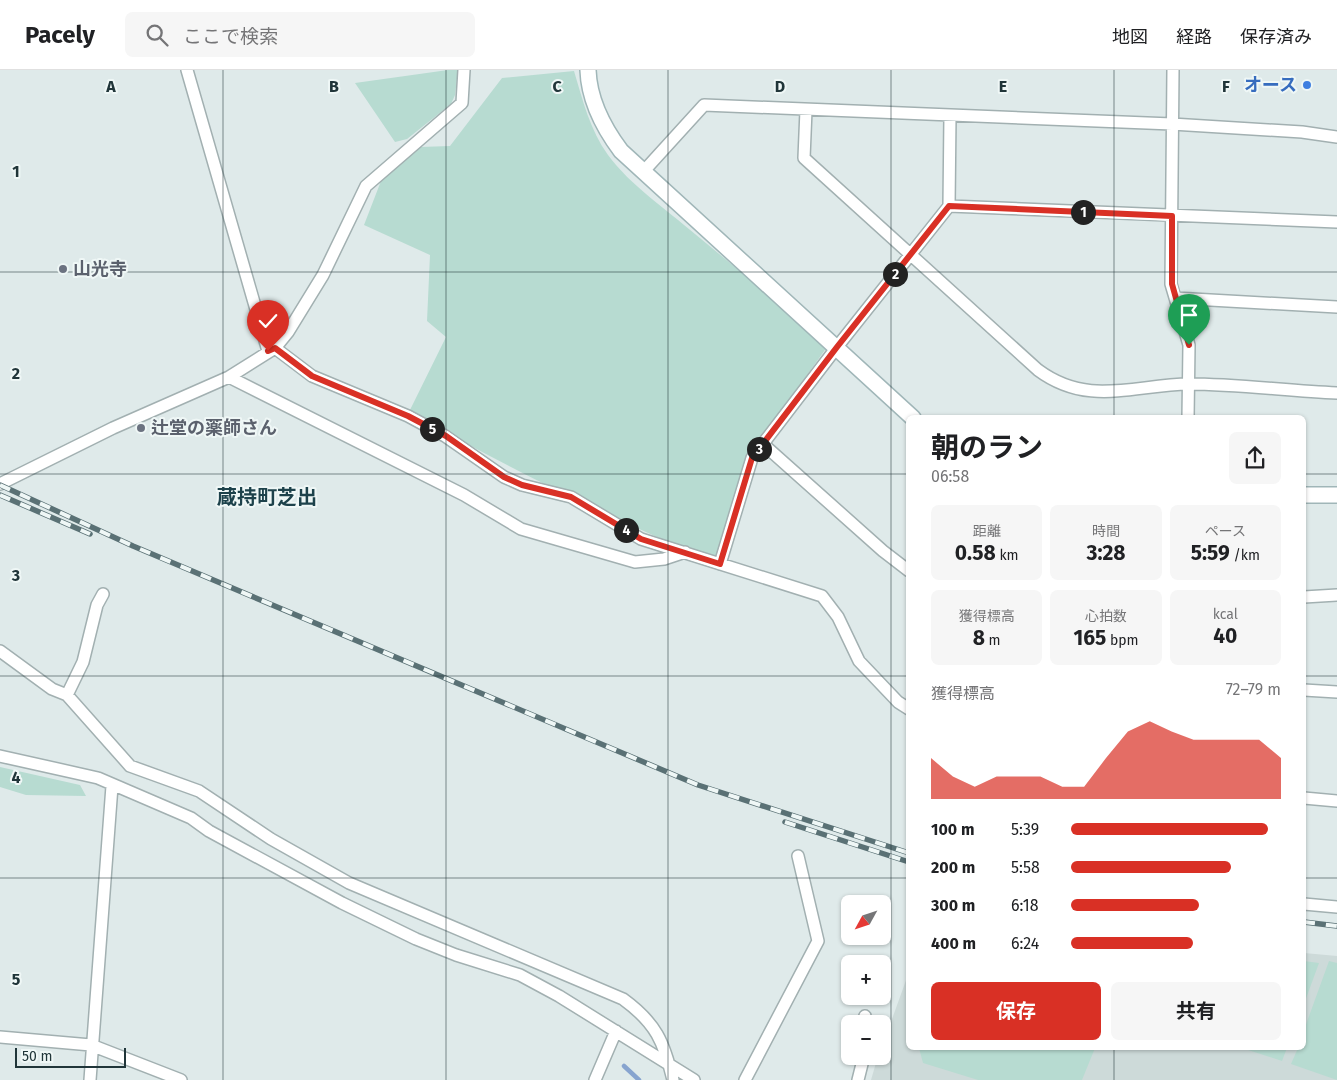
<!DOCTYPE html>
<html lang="ja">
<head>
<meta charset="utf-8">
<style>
	body { margin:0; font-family:"Fira Sans","Noto Sans JP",sans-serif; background:#f6f6f6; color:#202124; height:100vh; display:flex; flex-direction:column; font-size:19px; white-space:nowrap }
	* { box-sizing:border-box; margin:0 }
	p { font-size:16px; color:#757577 }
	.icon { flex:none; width:28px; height:28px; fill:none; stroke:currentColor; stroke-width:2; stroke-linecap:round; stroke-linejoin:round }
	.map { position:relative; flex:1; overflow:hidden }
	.details { position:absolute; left:906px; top:345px; width:400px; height:635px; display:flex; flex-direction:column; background:#fff; border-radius:8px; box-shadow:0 1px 4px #0004 }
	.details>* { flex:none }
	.needle { width:32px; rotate:230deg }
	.fabs { position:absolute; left:841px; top:825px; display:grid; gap:10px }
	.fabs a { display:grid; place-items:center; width:50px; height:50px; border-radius:8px; background:#fff; box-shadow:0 1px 4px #0004; font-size:25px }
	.scale { position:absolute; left:15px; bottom:12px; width:111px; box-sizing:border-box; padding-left:5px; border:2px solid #203539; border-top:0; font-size:14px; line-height:18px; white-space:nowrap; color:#203539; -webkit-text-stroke:4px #eff7f6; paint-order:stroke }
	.pin { position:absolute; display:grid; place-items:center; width:42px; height:42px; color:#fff; margin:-51px -21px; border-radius:50% 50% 50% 0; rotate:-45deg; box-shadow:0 0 5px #0007 }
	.pin .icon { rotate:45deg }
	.km { position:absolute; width:25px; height:25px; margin:-12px; border-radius:50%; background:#222; color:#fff; font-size:14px; line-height:25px; text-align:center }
	.round { display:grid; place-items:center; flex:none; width:52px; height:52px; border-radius:8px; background:#f6f6f6 }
	.head { display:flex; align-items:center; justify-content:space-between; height:85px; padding:0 25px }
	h1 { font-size:28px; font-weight:700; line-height:38px }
	.metrics { display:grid; grid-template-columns:repeat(3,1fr); gap:8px; height:85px; padding:5px 25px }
	.metrics div { display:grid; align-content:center; border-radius:8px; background:#f6f6f6; text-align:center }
	.metrics b { font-size:21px; font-weight:700 }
	.metrics small { font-size:14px; font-weight:400 }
	.metrics p { font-size:14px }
	.chart { height:140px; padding:10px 25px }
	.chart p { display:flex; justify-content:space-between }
	.chart svg { width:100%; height:90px; margin-top:5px; fill:#d93025; opacity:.7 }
	.cta { display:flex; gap:10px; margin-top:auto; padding:10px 25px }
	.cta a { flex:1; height:58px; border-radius:8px; background:#d93025; color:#fff; font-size:20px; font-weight:700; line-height:58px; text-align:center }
	.cta a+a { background:#f6f6f6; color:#202124 }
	ul { padding:0 25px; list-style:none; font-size:16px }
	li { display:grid; grid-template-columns:80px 60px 1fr; align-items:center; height:38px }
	li i { height:12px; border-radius:6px; background:#d93025 }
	header { display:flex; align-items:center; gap:30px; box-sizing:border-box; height:70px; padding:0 25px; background:#fff; border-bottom:1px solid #e0e0e0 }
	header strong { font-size:24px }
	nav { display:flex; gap:28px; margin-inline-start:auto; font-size:18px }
	.search { width:350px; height:45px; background:#f6f6f6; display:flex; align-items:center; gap:12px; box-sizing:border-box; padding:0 18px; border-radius:8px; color:#757577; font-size:19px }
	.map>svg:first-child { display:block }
	.built { fill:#cddad9 }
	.green { fill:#b7dbd1 }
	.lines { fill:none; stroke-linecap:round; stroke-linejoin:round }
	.stream { stroke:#87a4cf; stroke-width:4.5 }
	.street-casing { stroke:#a2b0b1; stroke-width:14 }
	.secondary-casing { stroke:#a0b6b8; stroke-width:18 }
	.street { stroke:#fff; stroke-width:11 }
	.secondary { stroke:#fff; stroke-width:15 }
	.rail-casing { stroke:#5a7175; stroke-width:5.5 }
	.rail { stroke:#eff7f6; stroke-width:4; stroke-dasharray:11; stroke-linecap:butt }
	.route-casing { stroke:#fff; stroke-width:10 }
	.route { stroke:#d93025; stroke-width:6 }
	.grid { fill:none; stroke:#203539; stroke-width:1; stroke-opacity:0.55 }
	.shop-dot { fill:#3f7fe0; stroke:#eff7f6; stroke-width:2 }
	.worship-dot { fill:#6b7280; stroke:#eff7f6; stroke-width:2 }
	.labels { text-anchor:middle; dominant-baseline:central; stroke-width:4; stroke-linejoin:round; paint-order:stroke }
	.shop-label { font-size:18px; font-weight:bold; fill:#366cbe; stroke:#eff7f6; text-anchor:end }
	.worship-label { font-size:18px; font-weight:bold; fill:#5b616d; stroke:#eff7f6; text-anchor:start }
	.quarter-label { font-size:20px; font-weight:bold; fill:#1d424b; stroke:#eff7f6 }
	.grid-label { font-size:16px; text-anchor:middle; font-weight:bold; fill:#203539; stroke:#eff7f6; stroke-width:4; stroke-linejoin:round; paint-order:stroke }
</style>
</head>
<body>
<header>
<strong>Pacely</strong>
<div class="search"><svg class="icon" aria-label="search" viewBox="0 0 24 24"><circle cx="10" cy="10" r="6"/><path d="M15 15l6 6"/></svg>ここで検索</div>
<nav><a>地図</a><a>経路</a><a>保存済み</a></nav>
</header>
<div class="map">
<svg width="1337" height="1010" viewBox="0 0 1337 1010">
	<rect width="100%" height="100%" fill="#dfeaea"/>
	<!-- built -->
	<path class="built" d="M1304,883l33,3v124h-466l7,-24h4l1,-12 26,-72v76h395z"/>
	<!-- green -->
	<path class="green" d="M448,0h10l-3,25 -4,9 -44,35 -12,3 -40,-59z
		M574,1c9,30 16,59 34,84 22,30 59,55 87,79 45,37 89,74 132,113l-79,111 -33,104c-105,-44 -207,-94 -306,-150l37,-75 -19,-16 3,-66 -66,-30 17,-44 39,-34 30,-1 52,-68z
		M0,697l80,18 6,11 -60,-1 -26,-8z
		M1304,891l15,2 -15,41z
		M1329,891l8,2v117l-46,-16 7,-16h6v-18z
		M919,978h176l-13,32h-104l-55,-17z
		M1242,978h45l-5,13z"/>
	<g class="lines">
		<!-- stream -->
		<path class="stream" d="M624,996l15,14"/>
		<!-- street casing -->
		<g class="street-casing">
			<path id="street" d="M187,0l81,281
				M1173,0l-2,214 18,61 -1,73
				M806,40l-2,48 234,212c50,37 95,15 151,14 49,0 99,7 148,9
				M643,102l61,-67 468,19 130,8 35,5
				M949,136l388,16
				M1175,228l162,9
				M275,278l37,28 96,40 37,20 59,41 18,8 49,12 70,42 181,57 16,21 21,44 39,41 11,7
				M229,307l235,118 57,34 114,33 29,-3 21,-7
				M763,374l120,107 26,20
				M0,414l113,-56 116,-51 46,-29 13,-16 35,-57 43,-89 96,-83 2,-33
				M720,494l32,-106 85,-111 112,-141 1,-90
				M1304,527l33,-2
				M0,581l52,38 15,6 63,71 69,25 72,48 78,44 274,116c33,24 41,43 50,81
				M1304,620l33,2
				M67,625l16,-33 14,-57 6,-11
				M0,686l98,22 93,40 18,13 133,72 74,36 40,16 64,20 39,21 135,84
				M1304,728l33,3
				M1304,834l33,3
				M865,946l1,8
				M0,967l91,8 90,35
				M90,1010l22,-294
				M595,1010l21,-49
				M745,1010l73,-139 -20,-85
				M858,1010l6,-24"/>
		</g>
		<!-- secondary casing -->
		<g class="secondary-casing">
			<path id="secondary" d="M588,0c1,30 15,57 33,81l292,267
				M1304,425h33"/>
		</g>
		<!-- street -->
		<use href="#street" class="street"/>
		<!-- secondary -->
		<use href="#secondary" class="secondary"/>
		<!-- rail casing -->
		<g class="rail-casing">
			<path id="rail" d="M0,415l133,61 565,239 211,68
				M0,425l90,39
				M785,752l124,40
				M1304,852l33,4"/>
		</g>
		<!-- rail -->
		<use href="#rail" class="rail"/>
	</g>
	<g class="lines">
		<!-- route casing -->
		<g class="route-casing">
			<path id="route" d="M268,281l7,-3 37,28 96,40 38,20 58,41 18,8 49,12 70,42 79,25 32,-106 85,-111 112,-141 223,10v68l17,61"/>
		</g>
		<!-- route -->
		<use href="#route" class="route"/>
	</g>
	<!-- grid -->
	<path class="grid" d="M223,0v1010M446,0v1010M668,0v1010M891,0v1010M1114,0v348M0,202h1337M0,404h909M1304,404h33M0,606h909M1304,606h33M0,808h909M1304,808h33M1114,978v32"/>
	<!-- markers -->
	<circle class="shop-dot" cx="1307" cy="15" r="5"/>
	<g class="worship-dot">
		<circle cx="63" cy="199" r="5"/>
		<circle cx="141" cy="358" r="5"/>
	</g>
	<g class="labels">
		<!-- shop labels -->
		<g class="shop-label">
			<text x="1297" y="15">オース</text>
		</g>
		<!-- worship labels -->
		<g class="worship-label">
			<text x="73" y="199">山光寺</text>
			<text x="151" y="358">辻堂の薬師さん</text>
		</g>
		<!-- quarter labels -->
		<g class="quarter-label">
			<text x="267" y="427">蔵持町芝出</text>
		</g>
	</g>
	<g class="grid-label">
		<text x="111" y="22">A</text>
		<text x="334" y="22">B</text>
		<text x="557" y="22">C</text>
		<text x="780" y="22">D</text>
		<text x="1003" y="22">E</text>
		<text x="1226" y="22">F</text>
		<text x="16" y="107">1</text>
		<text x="16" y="309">2</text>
		<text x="16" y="511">3</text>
		<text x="16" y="713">4</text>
		<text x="16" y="915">5</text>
	</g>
</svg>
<div class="fabs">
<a><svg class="needle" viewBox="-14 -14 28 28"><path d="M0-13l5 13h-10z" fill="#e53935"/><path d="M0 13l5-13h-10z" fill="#757577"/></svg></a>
<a>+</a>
<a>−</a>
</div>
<div class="scale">50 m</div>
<div class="pin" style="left:1189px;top:275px;background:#1e9e55"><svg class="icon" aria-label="arrive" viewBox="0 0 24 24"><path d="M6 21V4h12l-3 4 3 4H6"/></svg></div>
<div class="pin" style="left:268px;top:281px;background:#d93025"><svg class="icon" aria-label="check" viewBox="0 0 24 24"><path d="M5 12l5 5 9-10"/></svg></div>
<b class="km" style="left:1083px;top:142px">1</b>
<b class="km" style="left:895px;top:204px">2</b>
<b class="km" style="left:759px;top:379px">3</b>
<b class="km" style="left:626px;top:460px">4</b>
<b class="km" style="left:432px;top:359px">5</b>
<section class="details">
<div class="head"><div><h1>朝のラン</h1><p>06:58</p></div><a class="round"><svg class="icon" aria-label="share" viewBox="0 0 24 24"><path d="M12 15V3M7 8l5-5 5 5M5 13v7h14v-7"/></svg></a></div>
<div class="metrics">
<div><p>距離</p><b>0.58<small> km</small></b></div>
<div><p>時間</p><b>3:28</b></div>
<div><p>ペース</p><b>5:59<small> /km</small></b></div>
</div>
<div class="metrics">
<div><p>獲得標高</p><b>8<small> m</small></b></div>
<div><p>心拍数</p><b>165<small> bpm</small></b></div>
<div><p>kcal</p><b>40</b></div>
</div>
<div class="chart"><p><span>獲得標高</span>72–79 m</p>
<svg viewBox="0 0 160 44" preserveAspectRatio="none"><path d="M0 44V24L10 33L20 38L30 33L40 33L50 33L60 38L70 38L80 24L90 11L100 6L110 11L120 15L130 15L140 15L150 15L160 24V44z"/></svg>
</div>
<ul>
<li><b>100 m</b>5:39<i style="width:94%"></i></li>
<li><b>200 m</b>5:58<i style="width:76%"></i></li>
<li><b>300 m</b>6:18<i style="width:61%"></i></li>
<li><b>400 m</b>6:24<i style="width:58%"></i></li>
</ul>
<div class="cta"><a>保存</a><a>共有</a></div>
</section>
</div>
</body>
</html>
